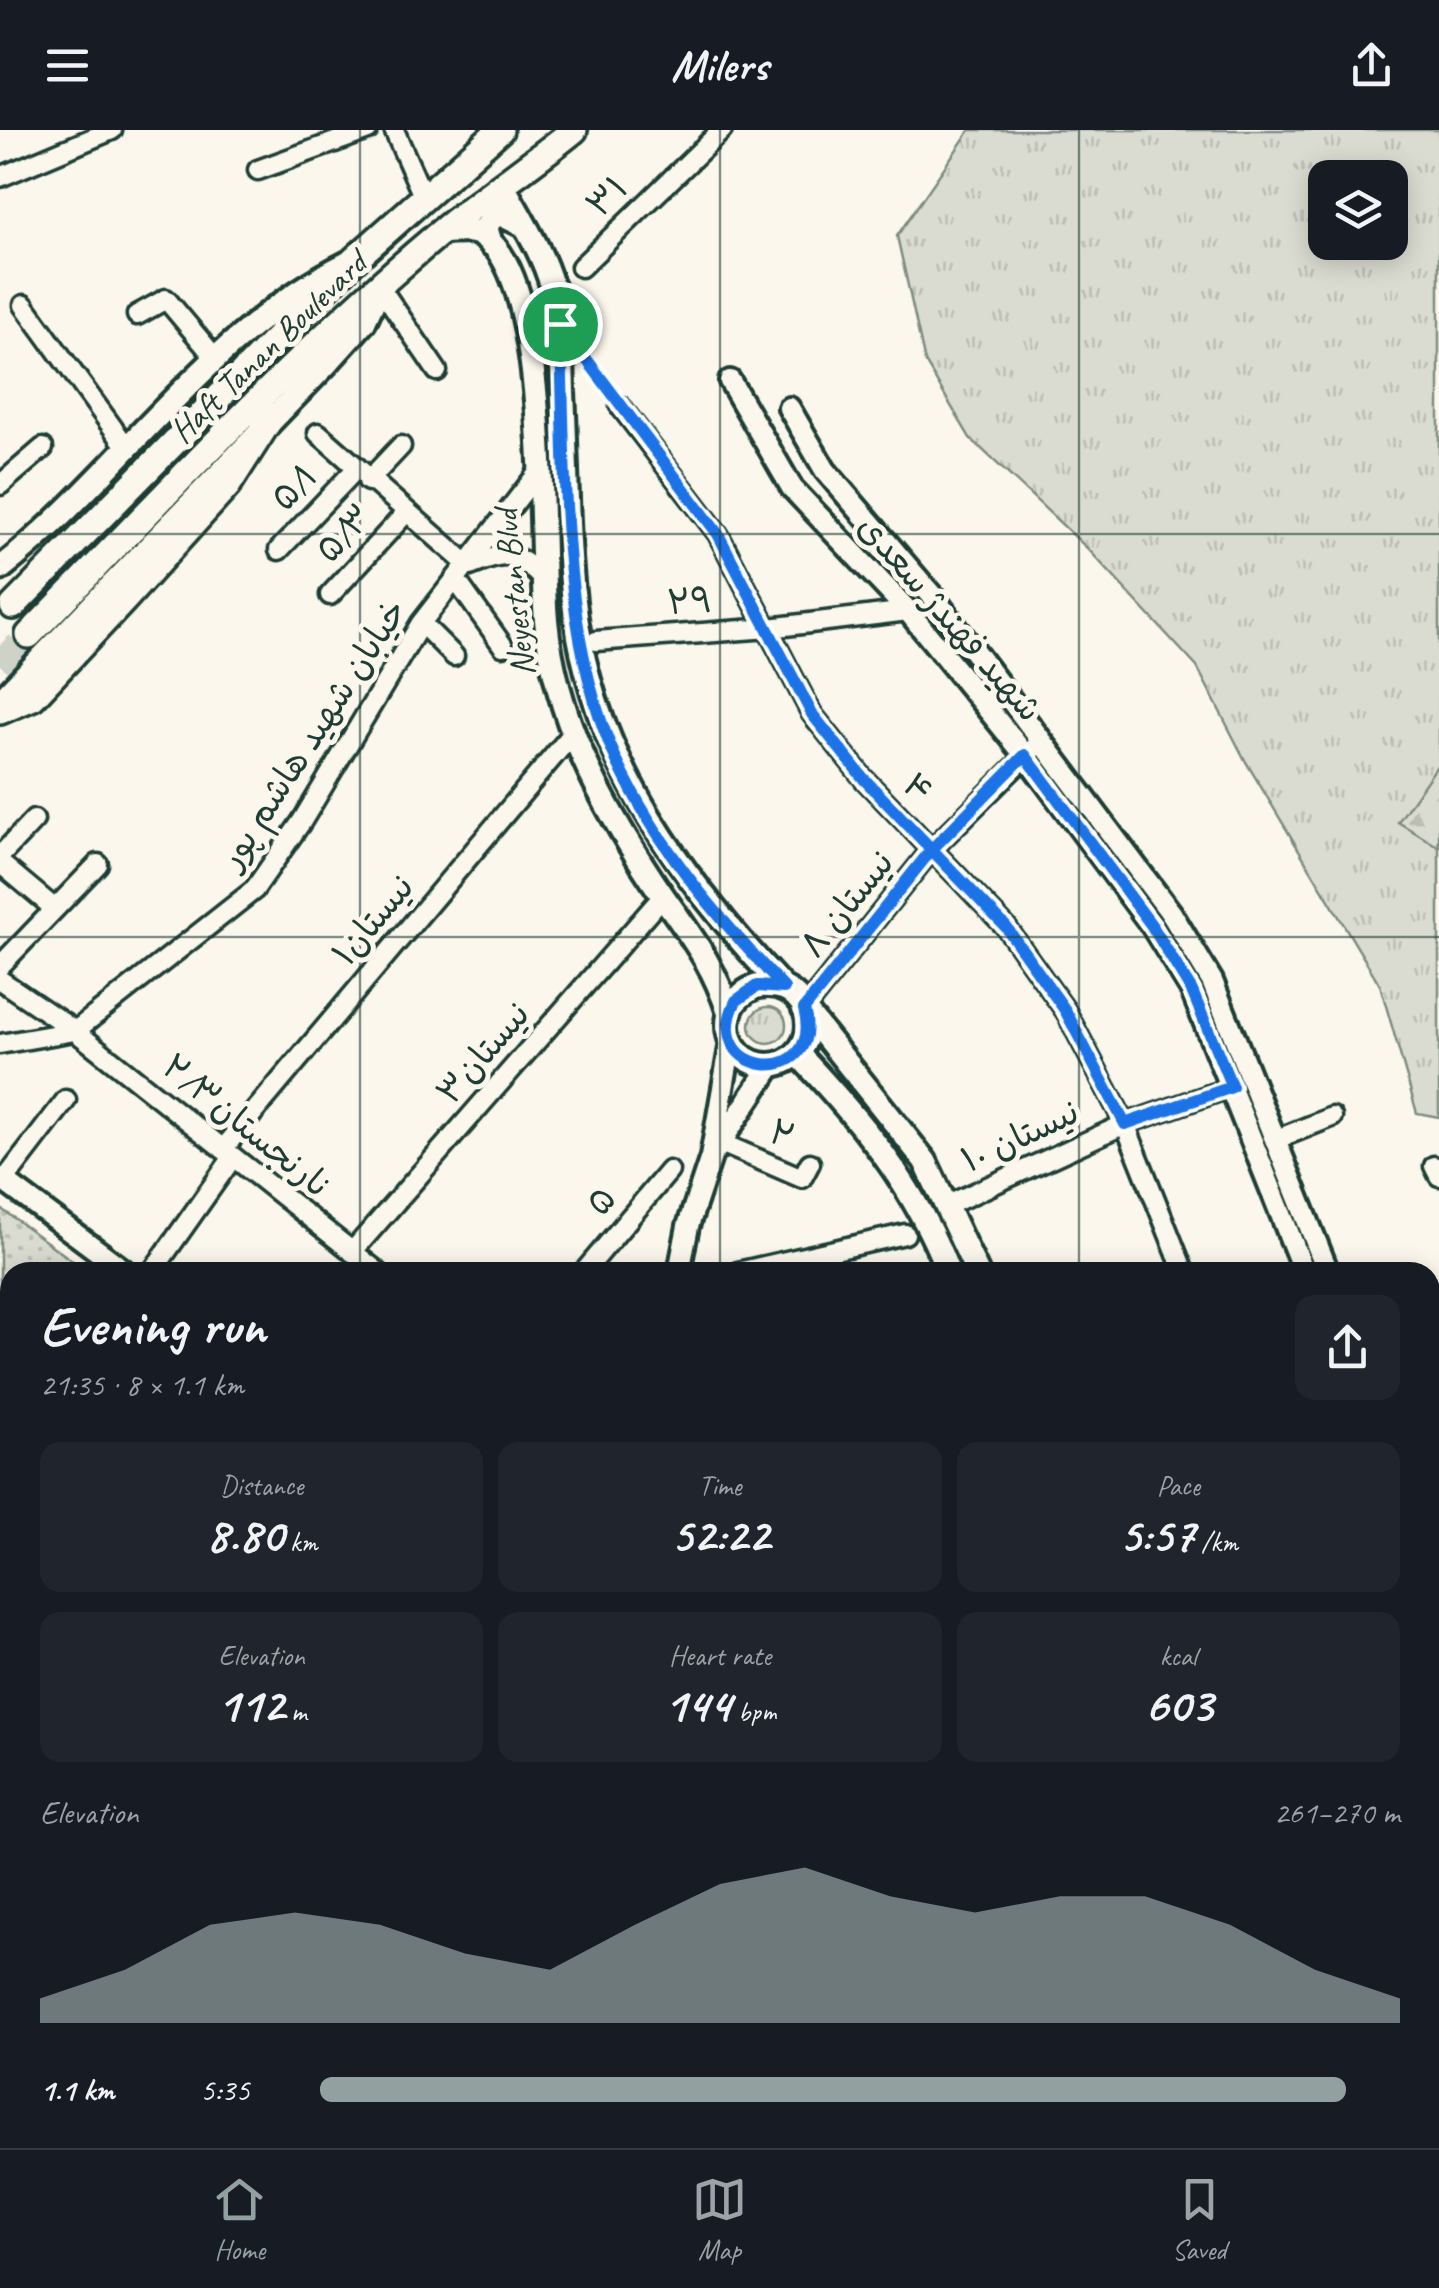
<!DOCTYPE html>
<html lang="en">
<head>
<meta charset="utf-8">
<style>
	body { margin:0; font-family:Caveat,"Playpen Sans Arabic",sans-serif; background:#20242c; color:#f1f3f6; height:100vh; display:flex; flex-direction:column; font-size:38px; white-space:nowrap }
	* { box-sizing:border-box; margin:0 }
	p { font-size:32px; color:#9ea1a6 }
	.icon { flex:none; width:55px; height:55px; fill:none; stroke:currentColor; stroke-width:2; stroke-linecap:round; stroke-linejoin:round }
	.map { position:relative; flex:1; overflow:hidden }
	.details { position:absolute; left:0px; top:1132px; width:1440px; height:888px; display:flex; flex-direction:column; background:#171b24; border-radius:30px 30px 0 0; box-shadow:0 5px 25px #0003 }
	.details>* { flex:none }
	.buttons { position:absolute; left:1308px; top:30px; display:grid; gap:20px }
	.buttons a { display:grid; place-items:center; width:100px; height:100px; border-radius:20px; background:#171b24; box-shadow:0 5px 25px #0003; font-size:50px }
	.pin { position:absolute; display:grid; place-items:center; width:85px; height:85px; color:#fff; margin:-42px; border:5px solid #fff; border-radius:50%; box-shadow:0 2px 10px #0007 }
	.round { display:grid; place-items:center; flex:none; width:105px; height:105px; border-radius:20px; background:#20242c }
	.head { display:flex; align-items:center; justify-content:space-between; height:170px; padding:0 40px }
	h1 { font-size:55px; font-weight:800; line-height:75px }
	.figures { display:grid; grid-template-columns:repeat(3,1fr); gap:15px; height:170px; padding:10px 40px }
	.figures div { display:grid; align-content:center; border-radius:20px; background:#20242c; text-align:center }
	.figures b { font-size:50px; font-weight:800 }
	.figures small { font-size:28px; font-weight:400 }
	.figures p { font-size:28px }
	.chart { height:280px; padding:20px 40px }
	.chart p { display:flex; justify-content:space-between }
	.chart svg { width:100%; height:180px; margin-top:10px; fill:#92a19f; opacity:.7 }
	ul { padding:0 40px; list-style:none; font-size:32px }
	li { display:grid; grid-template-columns:160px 120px 1fr; align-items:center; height:75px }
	li i { height:25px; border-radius:12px; background:#92a19f }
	header { display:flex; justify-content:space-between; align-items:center; height:130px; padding:0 40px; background:#171b24; font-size:45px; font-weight:800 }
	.tabs { display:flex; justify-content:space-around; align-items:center; height:140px; border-top:2px solid #363941; background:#171b24; font-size:28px; color:#9ea1a6 }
	.tabs a { display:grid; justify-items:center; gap:5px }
	.tabs .on { color:#92a19f }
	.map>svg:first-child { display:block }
	.grass { fill:url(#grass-tufts); stroke:#7d8c82; stroke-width:2.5; fill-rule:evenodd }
	.forest { fill:url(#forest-firs); stroke:#7d8c82; stroke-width:2.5 }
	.park { fill:url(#park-crowns); stroke:#7d8c82; stroke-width:2.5 }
	.garden { fill:url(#garden-dots); stroke:#7d8c82; stroke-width:2.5 }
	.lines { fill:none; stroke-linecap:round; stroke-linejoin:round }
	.trunk-tunnel { stroke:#cfd2c7; stroke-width:28; stroke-dasharray:28 14; stroke-linecap:butt }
	.minor-casing { stroke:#1f3d34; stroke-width:25 }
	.tertiary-casing { stroke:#1f3d34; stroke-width:28 }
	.secondary-casing { stroke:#1f3d34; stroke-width:30 }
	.primary-casing { stroke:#1f3d34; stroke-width:32 }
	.path { stroke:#1f3d34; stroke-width:2.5; stroke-dasharray:2.5 8; stroke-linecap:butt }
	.minor { stroke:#fbf7ec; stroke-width:18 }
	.tertiary { stroke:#fbf7ec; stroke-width:20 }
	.secondary { stroke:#fbf7ec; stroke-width:22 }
	.primary { stroke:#fbf7ec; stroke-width:25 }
	.route-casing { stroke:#fff; stroke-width:20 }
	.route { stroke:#1a73e8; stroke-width:12 }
	.grid { fill:none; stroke:#1f3d34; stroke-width:2.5; stroke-opacity:0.55 }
	.labels { text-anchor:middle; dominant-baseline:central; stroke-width:10; stroke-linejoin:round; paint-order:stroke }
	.street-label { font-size:35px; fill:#1f3d34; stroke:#fbf7ec }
</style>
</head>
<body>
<header><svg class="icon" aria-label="menu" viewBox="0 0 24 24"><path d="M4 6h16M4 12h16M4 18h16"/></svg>Milers<svg class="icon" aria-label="share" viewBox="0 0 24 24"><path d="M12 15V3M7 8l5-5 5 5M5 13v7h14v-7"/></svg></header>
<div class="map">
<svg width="1439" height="2018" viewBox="0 0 1439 2018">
	<defs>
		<pattern id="grass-tufts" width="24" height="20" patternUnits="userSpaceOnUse" patternTransform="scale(2.5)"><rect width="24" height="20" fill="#dbdcd1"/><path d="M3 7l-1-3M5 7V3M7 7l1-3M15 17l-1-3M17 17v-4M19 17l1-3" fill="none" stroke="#bcbeb4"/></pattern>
		<pattern id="forest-firs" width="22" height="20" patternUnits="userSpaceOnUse" patternTransform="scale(2.5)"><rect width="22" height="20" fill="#dbdcd1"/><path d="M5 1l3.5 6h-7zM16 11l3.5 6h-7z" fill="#bcbeb4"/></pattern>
		<pattern id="park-crowns" width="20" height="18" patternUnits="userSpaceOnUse" patternTransform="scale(2.5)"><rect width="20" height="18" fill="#dbdcd1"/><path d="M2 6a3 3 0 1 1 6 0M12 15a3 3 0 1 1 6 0" fill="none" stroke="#bcbeb4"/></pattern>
		<pattern id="garden-dots" width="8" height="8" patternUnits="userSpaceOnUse" patternTransform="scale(2.5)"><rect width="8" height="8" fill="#dbdcd1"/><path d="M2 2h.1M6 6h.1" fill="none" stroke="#bcbeb4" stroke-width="1.8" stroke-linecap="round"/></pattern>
	</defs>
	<rect width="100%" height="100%" fill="#fbf7ec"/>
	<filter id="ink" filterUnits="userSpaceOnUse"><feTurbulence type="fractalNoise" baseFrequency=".01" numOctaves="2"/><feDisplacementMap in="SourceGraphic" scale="20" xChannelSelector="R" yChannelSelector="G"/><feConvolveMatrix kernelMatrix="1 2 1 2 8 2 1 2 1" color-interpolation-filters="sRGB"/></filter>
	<g filter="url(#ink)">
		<!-- grass -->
		<path class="grass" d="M970,0h469v987l-22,-4 -37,-128 -134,-223 -49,-95 -110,-119 -117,-110 -45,-76 -28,-126zM1325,48h65v64h-65z
			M750 895a18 18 0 1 1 36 0a18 18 0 1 1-36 0Z"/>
		<!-- forest -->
		<path class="forest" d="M1439,633v84l-41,-25z"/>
		<!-- park -->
		<path class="park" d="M0,1657l10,7v346h271l6,8h-287z"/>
		<!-- garden -->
		<path class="garden" d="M0,1078l88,64h-78v391l-10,-8z"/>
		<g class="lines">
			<!-- trunk-tunnel -->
			<path class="trunk-tunnel" d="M0,535l29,-30"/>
			<!-- minor casing -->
			<g class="minor-casing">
				<path id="minor" d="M394,0l29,66
					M258,40l110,-40
					M0,47l112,-47
					M581,137l141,-137
					M380,157l57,84
					M24,175l104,144
					M137,185l29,-16 51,61
					M620,276l98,128 94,180 52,65 142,148 59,83 60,114 59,148
					M318,303l151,133
					M368,351l33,-35
					M0,355l43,-37
					M279,420l77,-81
					M470,436c37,-14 46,-17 73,14
					M456,450l47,66
					M330,465l75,-81
					M421,493l33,33
					M596,511l173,-13 139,-17
					M0,726l34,-36
					M0,733l55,46
					M0,836l98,-102
					M0,850l75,51 303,241
					M804,879l128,-160 103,-102
					M0,914l75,-13 179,-141 48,-69 119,-198 116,-149
					M1277,1009l55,-22
					M721,1013l81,35 8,-15
					M223,1019l350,-416
					M1434,1036l5,10
					M4,1051l62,-81
					M948,1075l177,-81 107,-37
					M352,1122l311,-356
					M152,1142l81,-115
					M584,1142l85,-101
					M738,1142l167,-38
					M1430,1713l9,-2
					M1374,2010l2,8
					M769,2018l11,-8
					M1022,2018l10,-8"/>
			</g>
			<!-- tertiary casing -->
			<g class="tertiary-casing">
				<path id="tertiary" d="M730,251l62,107 116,123 117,144 127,171 40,65 112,281
					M789,278l36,62 110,129 236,314 41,68 116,291
					M715,1021l56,-85
					M0,1048l126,94
					M679,1142l9,-46 23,-69 20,-115
					M1430,1422l9,28
					M1430,1501l9,31
					M848,2010l3,8"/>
			</g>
			<!-- secondary casing -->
			<g class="secondary-casing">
				<path id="secondary" d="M503,55c17,33 39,65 49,101 10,35 10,70 11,106 4,75 3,152 13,226 21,149 109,264 207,370
					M442,102c11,0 28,-3 37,2 73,36 59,307 67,386 9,97 55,183 108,263 32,48 57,74 75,130
					M491,114l-5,-17 10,-15 29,14
					M0,439c120,-95 209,-237 348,-306
					M0,571l328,-339 36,-40 16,-35
					M728 895a40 40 0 1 1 80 0a40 40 0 1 1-80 0Z
					M804,879l121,152 52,111
					M797,923c63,67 118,132 151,219
					M0,1582l10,8
					M0,1616l10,7
					M397,2010l7,8
					M431,2010l7,8
					M1221,2010l2,8
					M1250,2010l2,8"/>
			</g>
			<!-- primary casing -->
			<g class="primary-casing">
				<path id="primary" d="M13,476l342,-347 145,-129
					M29,505c134,-137 265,-280 412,-403 43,-36 90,-67 133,-102
					M0,581l33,-14 91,-97 104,-115 44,-69"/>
			</g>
			<!-- path -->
			<path class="path" d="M581,223l28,38
				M0,1298l10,8
				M0,1320l10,8"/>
			<!-- minor -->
			<use href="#minor" class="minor"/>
			<!-- tertiary -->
			<use href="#tertiary" class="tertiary"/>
			<!-- secondary -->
			<use href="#secondary" class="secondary"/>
			<!-- primary -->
			<use href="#primary" class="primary"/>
		</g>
	</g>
	<g class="lines" filter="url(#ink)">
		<!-- route casing -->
		<g class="route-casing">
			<path id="route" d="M560,194c7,139 -3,308 57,437 40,86 102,158 167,227l-27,-2 -21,15c-38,76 90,90 68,8l128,-160 93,-94 127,171 40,65 40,96 -107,37 -60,-114 -59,-83 -142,-148 -52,-65 -94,-180 -158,-210"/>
		</g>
		<!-- route -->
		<use href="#route" class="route"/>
	</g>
	<!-- grid -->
	<path class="grid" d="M360,0v1142M720,0v1142M1079,0v1142M0,404h1439M0,807h1439M0,1211h10M1430,1211h9M0,1614h10M1430,1614h9M360,2010v8M720,2010v8M1079,2010v8"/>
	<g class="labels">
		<!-- street labels -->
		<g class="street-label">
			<text transform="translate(607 66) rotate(-44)">۳۱</text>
			<text transform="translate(268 217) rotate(-44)">Haft Tanan Boulevard</text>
			<text transform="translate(294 357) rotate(-46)">۵/۱</text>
			<text transform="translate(344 403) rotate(-47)">۵/۳</text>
			<text transform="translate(514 463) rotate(-96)">Neyestan Blvd</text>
			<text transform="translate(690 471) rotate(-4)">۲۹</text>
			<text transform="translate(950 488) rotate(49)">شهید فهندژ سعدی</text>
			<text transform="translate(313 604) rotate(-57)">خیابان شهید هاشم پور</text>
			<text transform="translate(918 658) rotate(46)">۴</text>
			<text transform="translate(847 774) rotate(-51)">نیستان ۸</text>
			<text transform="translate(373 790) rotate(-50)">۱نیستان</text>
			<text transform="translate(483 923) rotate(-49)">۳نیستان</text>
			<text transform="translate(247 996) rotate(39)">۲/۳نارنجستان</text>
			<text transform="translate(782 1004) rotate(23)">۲</text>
			<text transform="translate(1020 1006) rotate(-25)">نیستان ۱۰</text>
			<text transform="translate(601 1071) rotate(-50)">۵</text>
		</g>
	</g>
</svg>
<div class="buttons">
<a><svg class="icon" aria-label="layers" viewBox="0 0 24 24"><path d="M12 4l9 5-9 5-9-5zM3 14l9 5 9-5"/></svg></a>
</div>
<div class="pin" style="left:560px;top:194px;background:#1e9e55"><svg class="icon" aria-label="arrive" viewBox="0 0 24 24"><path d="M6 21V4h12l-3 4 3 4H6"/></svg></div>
<section class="details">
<div class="head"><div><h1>Evening run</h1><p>21:35 · 8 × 1.1 km</p></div><a class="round"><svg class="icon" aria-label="share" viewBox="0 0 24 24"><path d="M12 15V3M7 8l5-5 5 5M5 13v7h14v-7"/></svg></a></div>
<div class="figures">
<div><p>Distance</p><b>8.80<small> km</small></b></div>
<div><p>Time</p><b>52:22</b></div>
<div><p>Pace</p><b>5:57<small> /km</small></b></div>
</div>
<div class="figures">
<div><p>Elevation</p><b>112<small> m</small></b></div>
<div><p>Heart rate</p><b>144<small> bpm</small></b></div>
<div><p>kcal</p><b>603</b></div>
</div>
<div class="chart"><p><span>Elevation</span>261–270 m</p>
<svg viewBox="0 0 160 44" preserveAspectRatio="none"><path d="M0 44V38L10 31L20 20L30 17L40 20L50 27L60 31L70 20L80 10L90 6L100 13L110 17L120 13L130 13L140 20L150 31L160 38V44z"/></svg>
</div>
<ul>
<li><b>1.1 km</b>5:35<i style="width:95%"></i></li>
</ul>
</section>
</div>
<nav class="tabs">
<a class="on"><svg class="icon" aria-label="home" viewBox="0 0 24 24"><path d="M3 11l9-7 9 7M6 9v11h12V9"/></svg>Home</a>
<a><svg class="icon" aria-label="map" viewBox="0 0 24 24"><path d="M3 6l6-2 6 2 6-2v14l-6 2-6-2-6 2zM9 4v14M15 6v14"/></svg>Map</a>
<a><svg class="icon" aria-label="saved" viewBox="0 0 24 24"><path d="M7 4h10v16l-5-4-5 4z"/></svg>Saved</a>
</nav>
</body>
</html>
